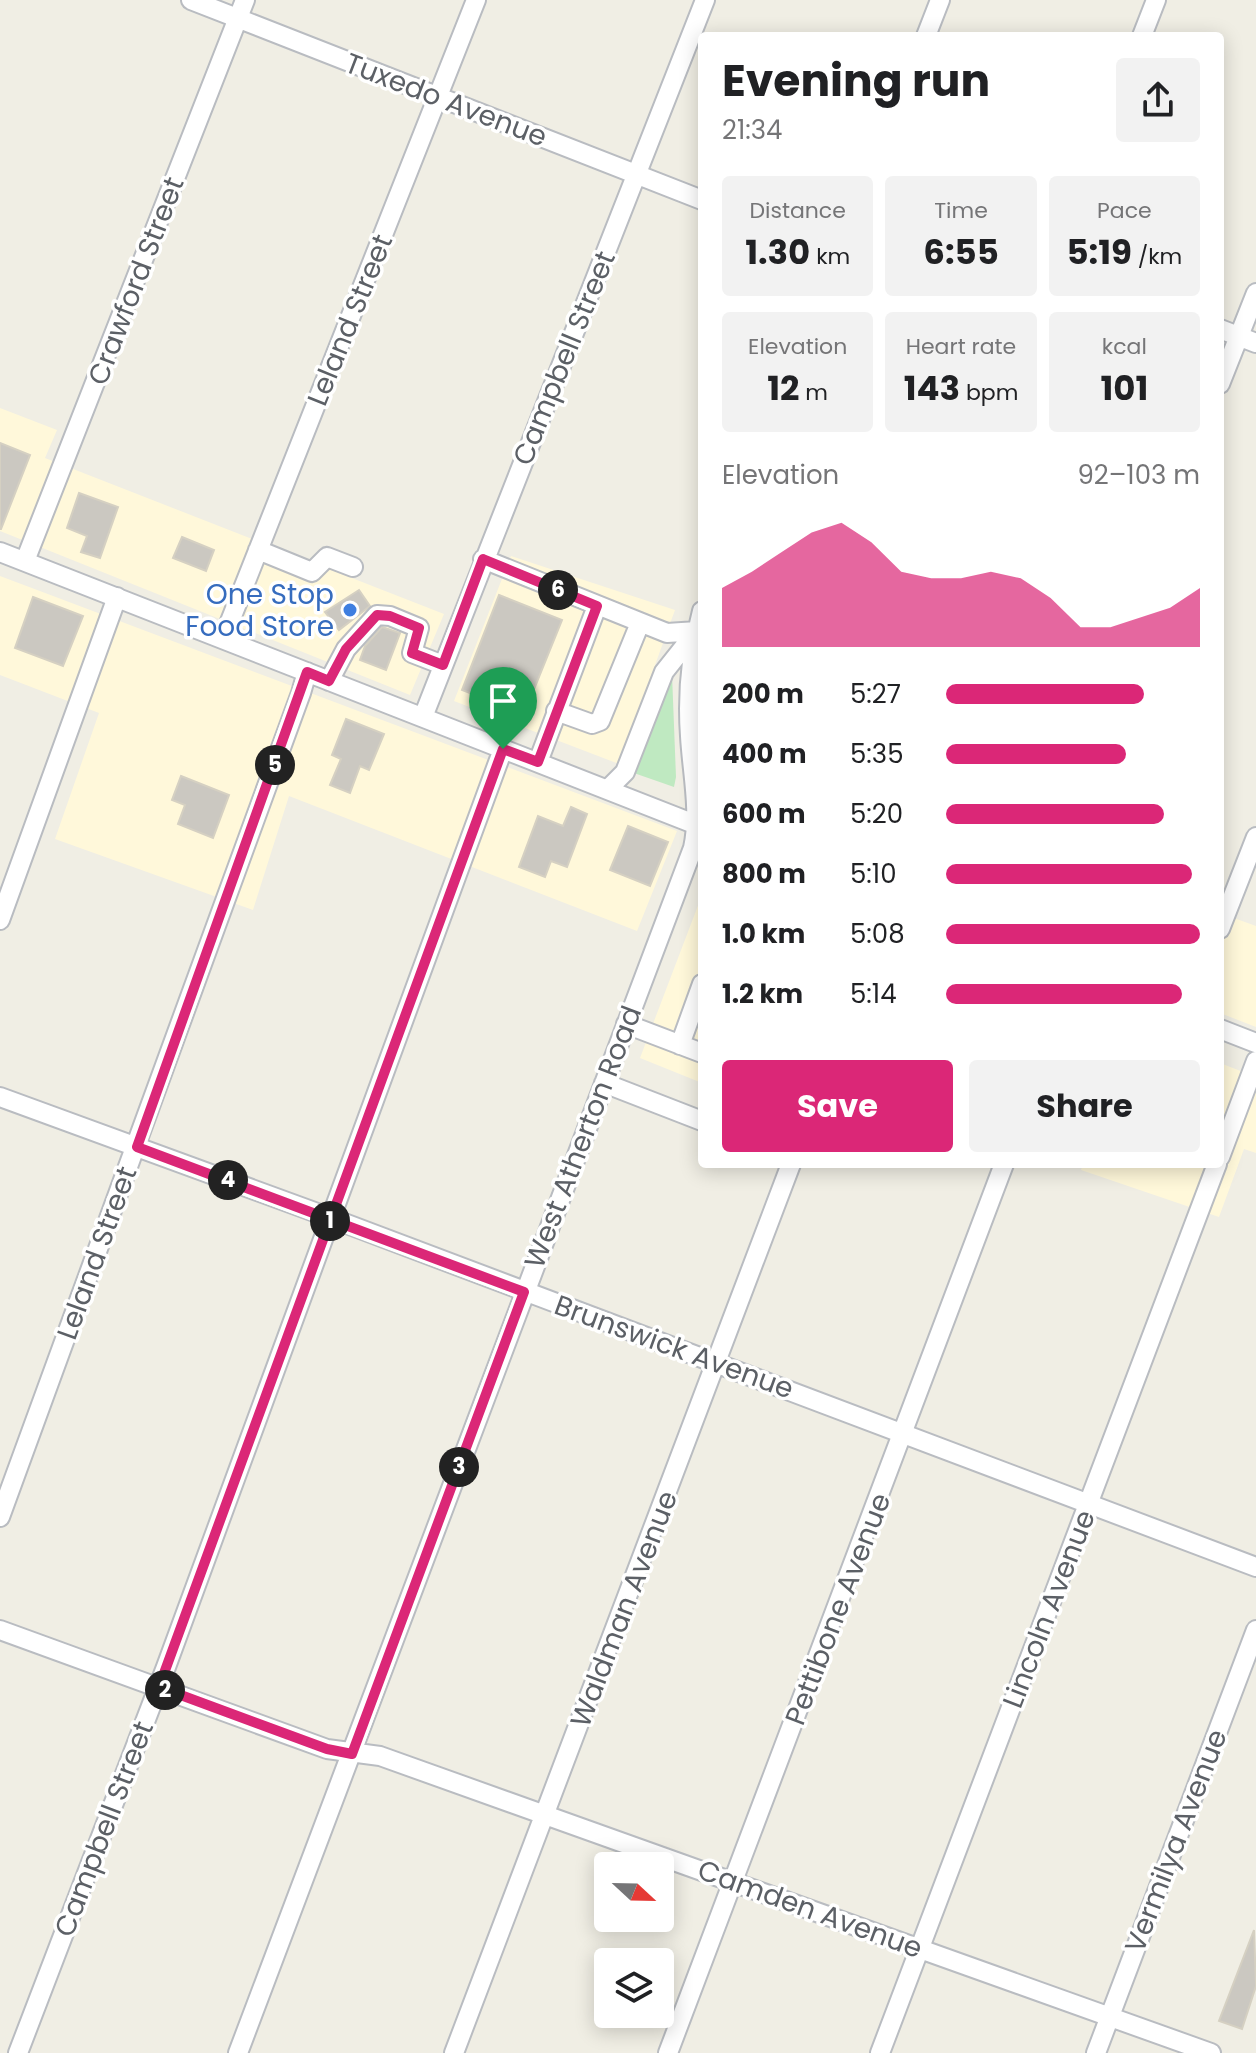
<!DOCTYPE html>
<html lang="en">
<head>
<meta charset="utf-8">
<style>
	body { margin:0; font-family:Poppins,sans-serif; background:#f2f2f2; color:#202124; height:100vh; display:flex; flex-direction:column; font-size:30px; white-space:nowrap }
	* { box-sizing:border-box; margin:0 }
	p { font-size:26px; color:#757577 }
	.icon { flex:none; width:44px; height:44px; fill:none; stroke:currentColor; stroke-width:2; stroke-linecap:round; stroke-linejoin:round }
	.map { position:relative; flex:1; overflow:hidden }
	.side { position:absolute; left:698px; top:32px; width:526px; height:1136px; display:flex; flex-direction:column; background:#fff; border-radius:8px; box-shadow:0 4px 20px #0003 }
	.side>* { flex:none }
	.needle { width:52px; rotate:112deg }
	.controls { position:absolute; left:594px; top:1852px; display:grid; gap:16px }
	.controls a { display:grid; place-items:center; width:80px; height:80px; border-radius:8px; background:#fff; box-shadow:0 4px 20px #0003; font-size:40px }
	.pin { position:absolute; display:grid; place-items:center; width:68px; height:68px; color:#fff; margin:-82px -34px; border-radius:50% 50% 50% 0; rotate:-45deg; box-shadow:0 0 8px #0007 }
	.pin .icon { rotate:45deg }
	.km { position:absolute; width:40px; height:40px; margin:-20px; border-radius:50%; background:#222; color:#fff; font-size:22px; line-height:40px; text-align:center }
	.round { display:grid; place-items:center; flex:none; width:84px; height:84px; border-radius:8px; background:#f2f2f2 }
	.overview { display:flex; align-items:center; justify-content:space-between; height:136px; padding:0 24px }
	h1 { font-size:44px; font-weight:700; line-height:60px }
	.figures { display:grid; grid-template-columns:repeat(3,1fr); gap:12px; height:136px; padding:8px 24px }
	.figures div { display:grid; align-content:center; border-radius:8px; background:#f2f2f2; text-align:center }
	.figures b { font-size:34px; font-weight:700 }
	.figures small { font-size:22px; font-weight:400 }
	.figures p { font-size:22px }
	.chart { height:224px; padding:16px 24px }
	.chart p { display:flex; justify-content:space-between }
	.chart svg { width:100%; height:144px; margin-top:8px; fill:#db2777; opacity:.7 }
	.cta { display:flex; gap:16px; margin-top:auto; padding:16px 24px }
	.cta a { flex:1; height:92px; border-radius:8px; background:#db2777; color:#fff; font-size:32px; font-weight:700; line-height:92px; text-align:center }
	.cta a+a { background:#f2f2f2; color:#202124 }
	ul { padding:0 24px; list-style:none; font-size:26px }
	li { display:grid; grid-template-columns:128px 96px 1fr; align-items:center; height:60px }
	li i { height:20px; border-radius:10px; background:#db2777 }
	.map>svg:first-child { display:block }
	.commercial { fill:#fff8da }
	.green { fill:#bfe9c1 }
	.building { fill:#cbc8c1; stroke:#d5d0c2; stroke-width:2 }
	.lines { fill:none; stroke-linecap:round; stroke-linejoin:round }
	.minor-casing { stroke:#b9bcc1; stroke-width:22 }
	.minor { stroke:#fff; stroke-width:18 }
	.route-casing { stroke:#fff; stroke-width:16 }
	.route { stroke:#db2777; stroke-width:10 }
	.shop-dot { fill:#3f7fe0; stroke:#fff; stroke-width:3 }
	.labels { text-anchor:middle; dominant-baseline:central; stroke-width:7; stroke-linejoin:round; paint-order:stroke }
	.street-label { font-size:28px; fill:#5c6066; stroke:#fff }
	.shop-label { font-size:28px; fill:#366cbe; stroke:#fff; text-anchor:end }
</style>
</head>
<body>
<div class="map">
<svg width="1256" height="2053" viewBox="0 0 1256 2053">
	<rect width="100%" height="100%" fill="#f0eee4"/>
	<!-- commercial -->
	<path class="commercial" d="M0,408l57,22 -12,28 399,156 -34,81 -410,-164z
		M511,556l164,54 -56,154 -165,-63z
		M0,576l677,255 -40,100 -348,-135 -36,114 -198,-71 44,-126 -99,-38z
		M702,895v188l-62,-25z
		M1220,913l36,13v101l-36,-14z
		M1220,1063l36,14v76l-12,-4 -25,68 -138,-47 2,-6h137z"/>
	<!-- green -->
	<path class="green" d="M672,674l4,103 -2,10 -43,-15z"/>
	<!-- building -->
	<path class="building" d="M0,443l30,12 -29,74h-1z
		M79,493l39,14 -18,51 -19,-6 6,-16 -20,-8z
		M182,537l32,13 -8,21 -33,-13z
		M359,590l11,16 -31,24 -14,-18z
		M499,595l63,25 -38,94 -62,-24z
		M33,597l50,19 -20,50 -48,-18z
		M382,627l18,6 -14,37 -26,-10 5,-14z
		M346,719l38,15 -15,36 -9,-4 -10,27 -20,-8 11,-26 -9,-4z
		M181,776l48,19 -16,43 -35,-14 7,-19 -13,-5z
		M571,807l16,7 -20,53 -16,-6 -6,16 -26,-10 19,-51 25,10z
		M628,826l40,16 -18,44 -40,-16z
		M1254,1930l2,56 -14,43 -23,-8z"/>
	<g class="lines">
		<!-- minor casing -->
		<g class="minor-casing">
			<path id="minor" d="M191,0l511,200
				M926,36l14,-36
				M1142,36l14,-36
				M1220,329l36,14
				M1220,384l36,-91
				M258,550l54,22 15,-15 26,10
				M0,552l702,275
				M483,559l184,74 30,-2
				M25,561l220,-561
				M223,639l253,-639
				M329,681l17,-32 31,-34 13,1 29,12 -7,25 31,12
				M556,711l36,13 8,-3 40,-98
				M423,717l282,-717
				M538,762l59,-156
				M608,789l17,-17 39,-100 31,-39
				M0,920l117,-323
				M1220,929l36,-92
				M626,1024l76,29
				M1220,1029l36,14
				M680,1045l22,-61
				M604,1083l98,38
				M0,1097l331,121 925,349
				M1220,1157l36,-96
				M0,1517l301,-824 6,-21
				M0,1630l327,119 53,7 831,297
				M18,2053l148,-386 337,-918
				M238,2053l455,-1205c8,-37 -1,-75 -3,-112 -3,-42 1,-84 12,-125
				M454,2053l337,-889
				M668,2053l336,-889
				M880,2053l337,-889
				M1096,2053l160,-423"/>
		</g>
		<!-- minor -->
		<use href="#minor" class="minor"/>
	</g>
	<g class="lines">
		<!-- route casing -->
		<g class="route-casing">
			<path id="route" d="M503,749l-165,450 -14,38 -165,450 168,62 25,5 172,-462 -387,-145 170,-475 22,9 17,-32 31,-34 13,1 29,12 -7,25 31,12 40,-106 114,47 -59,156 -35,-13"/>
		</g>
		<!-- route -->
		<use href="#route" class="route"/>
	</g>
	<!-- markers -->
	<circle class="shop-dot" cx="350" cy="610" r="8"/>
	<g class="labels">
		<!-- street labels -->
		<g class="street-label">
			<text transform="translate(446 100) rotate(21)">Tuxedo Avenue</text>
			<text transform="translate(136 281) rotate(-69)">Crawford Street</text>
			<text transform="translate(350 320) rotate(-68)">Leland Street</text>
			<text transform="translate(564 358) rotate(-68)">Campbell Street</text>
			<text transform="translate(583 1137) rotate(-69)">West Atherton Road</text>
			<text transform="translate(97 1253) rotate(-70)">Leland Street</text>
			<text transform="translate(674 1347) rotate(20)">Brunswick Avenue</text>
			<text transform="translate(624 1609) rotate(-69)">Waldman Avenue</text>
			<text transform="translate(838 1609) rotate(-69)">Pettibone Avenue</text>
			<text transform="translate(1049 1609) rotate(-69)">Lincoln Avenue</text>
			<text transform="translate(104 1829) rotate(-69)">Campbell Street</text>
			<text transform="translate(1176 1841) rotate(-69)">Vermilya Avenue</text>
			<text transform="translate(810 1909) rotate(20)">Camden Avenue</text>
		</g>
		<!-- shop labels -->
		<g class="shop-label">
			<text x="334" y="594">One Stop<tspan x="334" dy="32">Food Store</tspan></text>
		</g>
	</g>
</svg>
<div class="controls">
<a><svg class="needle" viewBox="-14 -14 28 28"><path d="M0-13l5 13h-10z" fill="#e53935"/><path d="M0 13l5-13h-10z" fill="#757577"/></svg></a>
<a><svg class="icon" aria-label="layers" viewBox="0 0 24 24"><path d="M12 4l9 5-9 5-9-5zM3 14l9 5 9-5"/></svg></a>
</div>
<div class="pin" style="left:503px;top:749px;background:#1e9e55"><svg class="icon" aria-label="arrive" viewBox="0 0 24 24"><path d="M6 21V4h12l-3 4 3 4H6"/></svg></div>
<b class="km" style="left:330px;top:1221px">1</b>
<b class="km" style="left:165px;top:1690px">2</b>
<b class="km" style="left:459px;top:1467px">3</b>
<b class="km" style="left:228px;top:1180px">4</b>
<b class="km" style="left:275px;top:765px">5</b>
<b class="km" style="left:558px;top:590px">6</b>
<section class="side">
<div class="overview"><div><h1>Evening run</h1><p>21:34</p></div><a class="round"><svg class="icon" aria-label="share" viewBox="0 0 24 24"><path d="M12 15V3M7 8l5-5 5 5M5 13v7h14v-7"/></svg></a></div>
<div class="figures">
<div><p>Distance</p><b>1.30<small> km</small></b></div>
<div><p>Time</p><b>6:55</b></div>
<div><p>Pace</p><b>5:19<small> /km</small></b></div>
</div>
<div class="figures">
<div><p>Elevation</p><b>12<small> m</small></b></div>
<div><p>Heart rate</p><b>143<small> bpm</small></b></div>
<div><p>kcal</p><b>101</b></div>
</div>
<div class="chart"><p><span>Elevation</span>92–103 m</p>
<svg viewBox="0 0 160 44" preserveAspectRatio="none"><path d="M0 44V26L10 21L20 15L30 9L40 6L50 12L60 21L70 23L80 23L90 21L100 23L110 29L120 38L130 38L140 35L150 32L160 26V44z"/></svg>
</div>
<ul>
<li><b>200 m</b>5:27<i style="width:78%"></i></li>
<li><b>400 m</b>5:35<i style="width:71%"></i></li>
<li><b>600 m</b>5:20<i style="width:86%"></i></li>
<li><b>800 m</b>5:10<i style="width:97%"></i></li>
<li><b>1.0 km</b>5:08<i style="width:100%"></i></li>
<li><b>1.2 km</b>5:14<i style="width:93%"></i></li>
</ul>
<div class="cta"><a>Save</a><a>Share</a></div>
</section>
</div>
</body>
</html>
